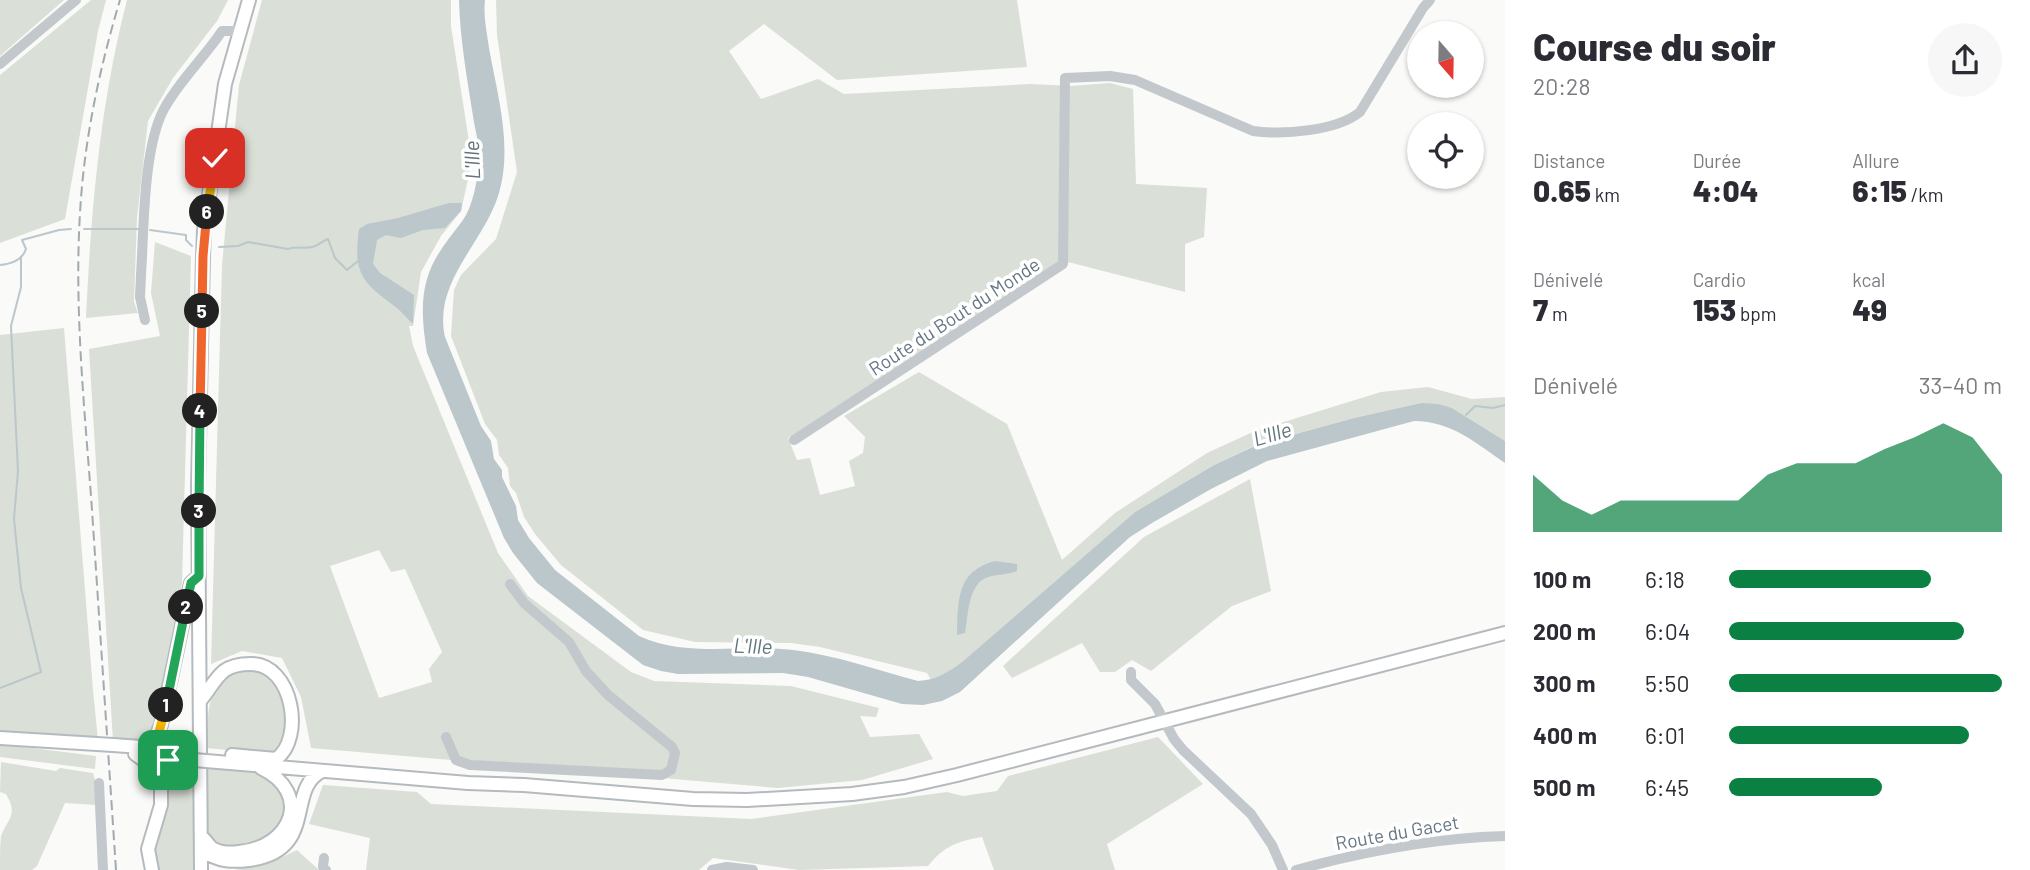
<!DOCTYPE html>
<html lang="fr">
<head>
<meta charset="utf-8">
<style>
	body { margin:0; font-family:Barlow,sans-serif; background:#f7f7f7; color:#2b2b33; height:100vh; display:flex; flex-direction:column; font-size:26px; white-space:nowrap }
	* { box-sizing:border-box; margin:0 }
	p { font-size:23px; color:#7c7c81 }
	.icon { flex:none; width:38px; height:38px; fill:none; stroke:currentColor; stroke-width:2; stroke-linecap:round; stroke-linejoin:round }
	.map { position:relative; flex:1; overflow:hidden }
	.details { display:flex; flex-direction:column; background:#fff; width:525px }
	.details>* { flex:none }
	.needle { width:46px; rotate:160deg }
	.fabs { position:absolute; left:1407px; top:21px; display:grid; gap:14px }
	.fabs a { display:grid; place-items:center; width:77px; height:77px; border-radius:50%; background:#fff; box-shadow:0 2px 5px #0004; font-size:35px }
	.pin { position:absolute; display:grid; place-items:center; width:60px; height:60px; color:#fff; margin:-30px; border-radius:14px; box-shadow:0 4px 10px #0006 }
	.km { position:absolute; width:35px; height:35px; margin:-18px; border-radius:50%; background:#222; color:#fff; font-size:19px; line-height:35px; text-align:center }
	.round { display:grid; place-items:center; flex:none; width:74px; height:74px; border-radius:37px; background:#f7f7f7 }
	.summary { display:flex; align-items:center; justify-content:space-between; height:119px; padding:0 28px }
	h1 { font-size:38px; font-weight:800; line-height:52px }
	.metrics { display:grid; grid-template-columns:repeat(3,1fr); gap:10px; height:119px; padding:7px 28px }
	.metrics div { display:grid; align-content:center }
	.metrics b { font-size:30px; font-weight:800 }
	.metrics small { font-size:19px; font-weight:400 }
	.metrics p { font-size:19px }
	.chart { height:196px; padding:14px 28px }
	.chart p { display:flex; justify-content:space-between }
	.chart svg { width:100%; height:126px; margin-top:7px; fill:#0b8043; opacity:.7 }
	ul { padding:0 28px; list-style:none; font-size:23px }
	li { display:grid; grid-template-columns:112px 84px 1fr; align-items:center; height:52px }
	li i { height:18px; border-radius:9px; background:#0b8043 }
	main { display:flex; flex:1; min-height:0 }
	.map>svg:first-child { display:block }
	.green { fill:#dadfd7; fill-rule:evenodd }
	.water { fill:#bbc7cb }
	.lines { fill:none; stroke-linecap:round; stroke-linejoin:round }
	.stream { stroke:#bbc7cb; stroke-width:2 }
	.major-casing { stroke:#b5babe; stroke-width:16 }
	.minor { stroke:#c3c8cc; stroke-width:10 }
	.major { stroke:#fff; stroke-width:12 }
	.rail { stroke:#a2aab0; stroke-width:2; stroke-dasharray:10 5; stroke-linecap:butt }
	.major-bridge-casing { stroke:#b5babe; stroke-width:16; stroke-linecap:butt }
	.major-bridge { stroke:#fff; stroke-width:12 }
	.split-1-casing { stroke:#fff; stroke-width:14 }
	.split-2-casing { stroke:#fff; stroke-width:14 }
	.split-3-casing { stroke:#fff; stroke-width:14 }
	.split-4-casing { stroke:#fff; stroke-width:14 }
	.split-5-casing { stroke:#fff; stroke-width:14 }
	.split-6-casing { stroke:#fff; stroke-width:14 }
	.split-7-casing { stroke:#fff; stroke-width:14 }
	.split-1 { stroke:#f5b400; stroke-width:9 }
	.split-2 { stroke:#22a559; stroke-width:9 }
	.split-3 { stroke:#22a559; stroke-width:9 }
	.split-4 { stroke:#22a559; stroke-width:9 }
	.split-5 { stroke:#f0652b; stroke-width:9 }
	.split-6 { stroke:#f0652b; stroke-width:9 }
	.split-7 { stroke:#f5b400; stroke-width:9 }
	.labels { text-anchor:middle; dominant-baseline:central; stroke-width:7; stroke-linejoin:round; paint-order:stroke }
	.street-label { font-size:19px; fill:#657683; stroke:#fff }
	.water-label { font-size:21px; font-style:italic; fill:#60757c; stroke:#fff }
</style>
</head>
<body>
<main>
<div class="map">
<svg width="1505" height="870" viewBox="0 0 1505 870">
	<rect width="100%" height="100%" fill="#fafaf8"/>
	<!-- green -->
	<path class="green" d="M0,0h64l-64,56z
		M91,0h15l-8,31 -33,188 -65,24v-168z
		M127,0h101l-11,21 -44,57 -25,43 -11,97 -3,84 4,11 -52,5c5,-107 14,-214 41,-318z
		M262,0h189v26l21,135 -11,50 -20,25 -20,36 -8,54h-4l4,20 85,207 30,43 103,76 23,9 137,5 88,22 -3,9 -16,-1 10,21 49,-3 14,25 -71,21 -84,8 -467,-40 -10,-51 -19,-39 -40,-7 -31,13 11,-399 17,-180zM379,550l12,22 14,-3 37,83 -13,17 3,13 -53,16 -49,-132z
		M496,0h521l10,67 -190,13 -73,-56 -35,27 32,48 57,-20 26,15 186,-10 41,2 39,-3 23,6 3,95 71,4 -3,49 -19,7v48l-113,-29 -13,-2 -271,177 9,22 13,-2 10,37 35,-9 -6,-25 14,-8 2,-16 -21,-21 75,-44 88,52 55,136 53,-47 92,-60 48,-22 126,-39 47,-5 44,12 33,-2v44l-53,-33 -31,-5 -67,15 -96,26 -44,21 -79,47 -173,150 -18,13 -13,5 -4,-7 -107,-26 -29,-4 -96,-1 -52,-12 -82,-65 -26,-31 -11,-17 -8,-24 -6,-7 -2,-18 -9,-13 -2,-15 -12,-16 -34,-88 3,-46 7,-15 35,-36 21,-67 -20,-137z
		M155,242l36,14 -9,327 -24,141 -11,17h-34l-24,-392 71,-13 -9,-43z
		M64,328l29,362 5,50 -98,-8v-397z
		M1250,479l21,112 -39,15 -81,65 -19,-11 -17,12h-15l-18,-29 -70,35 -9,-12 141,-129z
		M247,669c12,0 26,6 33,17 6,11 10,51 2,61 -3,3 -6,5 -9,7l-67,-6c3,-36 -2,-69 41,-79z
		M1158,737l45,47 -96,60 8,26h-121l-12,-33c-24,4 -38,9 -54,29l-129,4 -86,-12 -14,12h-333l4,-32 -61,-14 14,-39 94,7 14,12 320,15 196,-27 16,4 34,-5 11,-15z
		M0,744l96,12 -1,13 -95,-12z
		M177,761l16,2v107h-37l-3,-15 13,-85z
		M1,762l55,9 4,-3 33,5 2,7 2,25 -32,-2 -28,63 -5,4h-32c0,-10 0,-25 1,-34 8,-19 17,-21 5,-42l-6,-2z
		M206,765l52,6 13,6 14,23 1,14 -14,25 -34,10 -24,-4 -6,-9z
		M297,850l22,20h-85l38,-8z"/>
	<!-- water -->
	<path class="water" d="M459,0h26c-2,16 2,32 4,48 8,45 22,92 12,137 -11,54 -69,93 -56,152l36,89 10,15 3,18 8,11v7l14,29 2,14 11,18 26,32 84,66c48,22 103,8 154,14 42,5 84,20 125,31 18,-1 29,-8 44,-19l173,-150 79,-47 45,-21 95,-26 67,-15 17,1 14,4 53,33v22c-29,-20 -54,-42 -91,-42l-147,40 -56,28 -59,34 -22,14 -170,155 -18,9 -19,4 -21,-1 -94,-27 -25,-4 -105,1 -17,-3 -18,-6 -106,-82 -24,-30 -9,-15 -77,-185c-4,-25 -7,-50 0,-74 7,-24 22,-40 36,-59 10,-14 14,-39 16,-56 2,-15 -4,-33 -6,-48 -6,-38 -13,-77 -14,-116z
		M449,203h13l-1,8 -16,17 -22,2 -22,8 -15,-3 -9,5 -4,24 7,9 34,22 -1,29c-6,-5 -10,-11 -16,-16 -35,-26 -44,-33 -38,-79l8,-5 31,-6z
		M995,561l22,3v7c-10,4 -19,3 -29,6 -20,6 -20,39 -23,56l-8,2c1,-34 -1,-64 38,-74z"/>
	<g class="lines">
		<!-- stream -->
		<path class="stream" d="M84,229h55
			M150,230l36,5v5l6,6
			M219,247l19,-1 10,-4 40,7c9,-3 16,0 24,-2 6,-1 10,-6 16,-8l7,19 12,12 11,-9
			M0,265c11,-1 22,-4 26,-16l-4,-9 37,-10 12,-1
			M1466,415l9,-9 18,2 12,-3
			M0,688l41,-16 -20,-84 -7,-69 4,-48 -7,-145 10,-39v-29"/>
		<!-- major casing -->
		<g class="major-casing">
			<path id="major" d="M200,701c9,-10 14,-22 24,-30 8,-6 17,-7 27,-7 42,0 54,75 25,95
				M0,738l97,6
				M113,745l69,5
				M148,748l7,-9 6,-14 30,-142 8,-7
				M135,754l14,10 12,17
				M232,755l44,4
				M218,762l250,21 56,2 169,14 54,1 105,-6 52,-7 53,-12 548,-142
				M201,836c4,3 7,9 11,12 8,5 19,5 27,4 53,-5 74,-59 22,-84
				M203,851c15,10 28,11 46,9 70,-9 36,-71 73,-89
				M152,870l-4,-21 13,-44v-34l7,-11 15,-9
				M201,870l-3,-383 5,-231 1,-25 21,-147 24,-84"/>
		</g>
		<!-- minor -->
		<path class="minor" d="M0,64l76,-64
			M145,320l-5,-23 1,-22c3,-46 2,-127 23,-166 15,-28 40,-51 58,-78h13l4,3
			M794,440l269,-176 2,-186 45,-2 25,4 118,51c30,4 84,0 107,-19l63,-104 7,-8
			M1131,672v8l24,24 19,35 9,11 68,64 21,31 11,25
			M446,737l10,23 14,5 192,10 9,-5 4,-17 -3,-6 -64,-52 -22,-24 -17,-29 -45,-39 -14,-19
			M99,783l4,87
			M324,858l-1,9 3,3
			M712,870l15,-3 26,3
			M1296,870c69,-19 137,-32 209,-34"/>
		<!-- major -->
		<use href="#major" class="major"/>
		<!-- rail -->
		<path class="rail" d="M116,870c-8,-120 -16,-240 -24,-360 -7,-98 -18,-198 -12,-297 4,-72 19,-143 40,-213"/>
		<!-- major-bridge casing -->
		<g class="major-bridge-casing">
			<path id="major-bridge" d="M97,744l16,1
				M182,759l36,3"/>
		</g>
		<!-- major-bridge -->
		<use href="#major-bridge" class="major-bridge"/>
	</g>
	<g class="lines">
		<!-- split-1 casing -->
		<g class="split-1-casing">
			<path id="split-1" d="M166,705l-7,27 -11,16 35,3 -15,9"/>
		</g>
		<!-- split-2 casing -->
		<g class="split-2-casing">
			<path id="split-2" d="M166,705l20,-98"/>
		</g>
		<!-- split-3 casing -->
		<g class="split-3-casing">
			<path id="split-3" d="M186,607l5,-24 8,-7v-65"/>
		</g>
		<!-- split-4 casing -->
		<g class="split-4-casing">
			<path id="split-4" d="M199,511l1,-100"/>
		</g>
		<!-- split-5 casing -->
		<g class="split-5-casing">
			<path id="split-5" d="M200,411l2,-100"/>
		</g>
		<!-- split-6 casing -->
		<g class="split-6-casing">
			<path id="split-6" d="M202,311l1,-55 4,-44"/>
		</g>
		<!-- split-7 casing -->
		<g class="split-7-casing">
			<path id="split-7" d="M207,212l8,-54"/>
		</g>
		<!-- split-1 -->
		<use href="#split-1" class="split-1"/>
		<!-- split-2 -->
		<use href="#split-2" class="split-2"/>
		<!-- split-3 -->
		<use href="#split-3" class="split-3"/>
		<!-- split-4 -->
		<use href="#split-4" class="split-4"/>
		<!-- split-5 -->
		<use href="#split-5" class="split-5"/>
		<!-- split-6 -->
		<use href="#split-6" class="split-6"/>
		<!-- split-7 -->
		<use href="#split-7" class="split-7"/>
	</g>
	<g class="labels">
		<!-- street labels -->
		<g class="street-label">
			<text transform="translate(954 316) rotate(-33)">Route du Bout du Monde</text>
			<text transform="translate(1397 832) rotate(-10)">Route du Gacet</text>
		</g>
		<!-- water labels -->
		<g class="water-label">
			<text transform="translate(471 160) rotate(-92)">L'Ille</text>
			<text transform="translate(1272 433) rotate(-16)">L'Ille</text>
			<text transform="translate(753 645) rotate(2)">L'Ille</text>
		</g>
	</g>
</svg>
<div class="fabs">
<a><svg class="needle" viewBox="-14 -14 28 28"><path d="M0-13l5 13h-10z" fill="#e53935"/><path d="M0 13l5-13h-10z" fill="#7c7c81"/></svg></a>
<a><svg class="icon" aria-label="locate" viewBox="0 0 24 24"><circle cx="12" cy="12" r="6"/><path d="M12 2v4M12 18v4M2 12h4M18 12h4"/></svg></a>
</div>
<div class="pin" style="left:168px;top:760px;background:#1e9e55"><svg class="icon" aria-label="arrive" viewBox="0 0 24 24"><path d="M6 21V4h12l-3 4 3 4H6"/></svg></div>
<div class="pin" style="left:215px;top:158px;background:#d93025"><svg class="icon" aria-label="check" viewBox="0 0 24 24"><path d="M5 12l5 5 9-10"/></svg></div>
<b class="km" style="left:166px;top:705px">1</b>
<b class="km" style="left:186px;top:607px">2</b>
<b class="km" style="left:199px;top:511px">3</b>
<b class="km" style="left:200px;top:411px">4</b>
<b class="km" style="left:202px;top:311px">5</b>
<b class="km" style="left:207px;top:212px">6</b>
</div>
<section class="details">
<div class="summary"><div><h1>Course du soir</h1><p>20:28</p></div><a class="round"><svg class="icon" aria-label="share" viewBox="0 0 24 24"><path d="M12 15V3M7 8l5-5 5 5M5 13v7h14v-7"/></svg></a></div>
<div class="metrics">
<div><p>Distance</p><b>0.65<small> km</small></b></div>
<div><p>Durée</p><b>4:04</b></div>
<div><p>Allure</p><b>6:15<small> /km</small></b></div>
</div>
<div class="metrics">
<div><p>Dénivelé</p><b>7<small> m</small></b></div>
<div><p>Cardio</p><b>153<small> bpm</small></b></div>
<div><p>kcal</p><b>49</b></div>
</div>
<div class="chart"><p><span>Dénivelé</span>33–40 m</p>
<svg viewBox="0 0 160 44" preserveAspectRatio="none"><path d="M0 44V24L10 33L20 38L30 33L40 33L50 33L60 33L70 33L80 24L90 20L100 20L110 20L120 15L130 11L140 6L150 11L160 24V44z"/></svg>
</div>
<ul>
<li><b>100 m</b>6:18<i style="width:74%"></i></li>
<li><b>200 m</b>6:04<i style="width:86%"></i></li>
<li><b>300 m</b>5:50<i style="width:100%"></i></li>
<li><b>400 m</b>6:01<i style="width:88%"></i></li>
<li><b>500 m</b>6:45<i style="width:56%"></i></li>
</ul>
</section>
</main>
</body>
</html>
